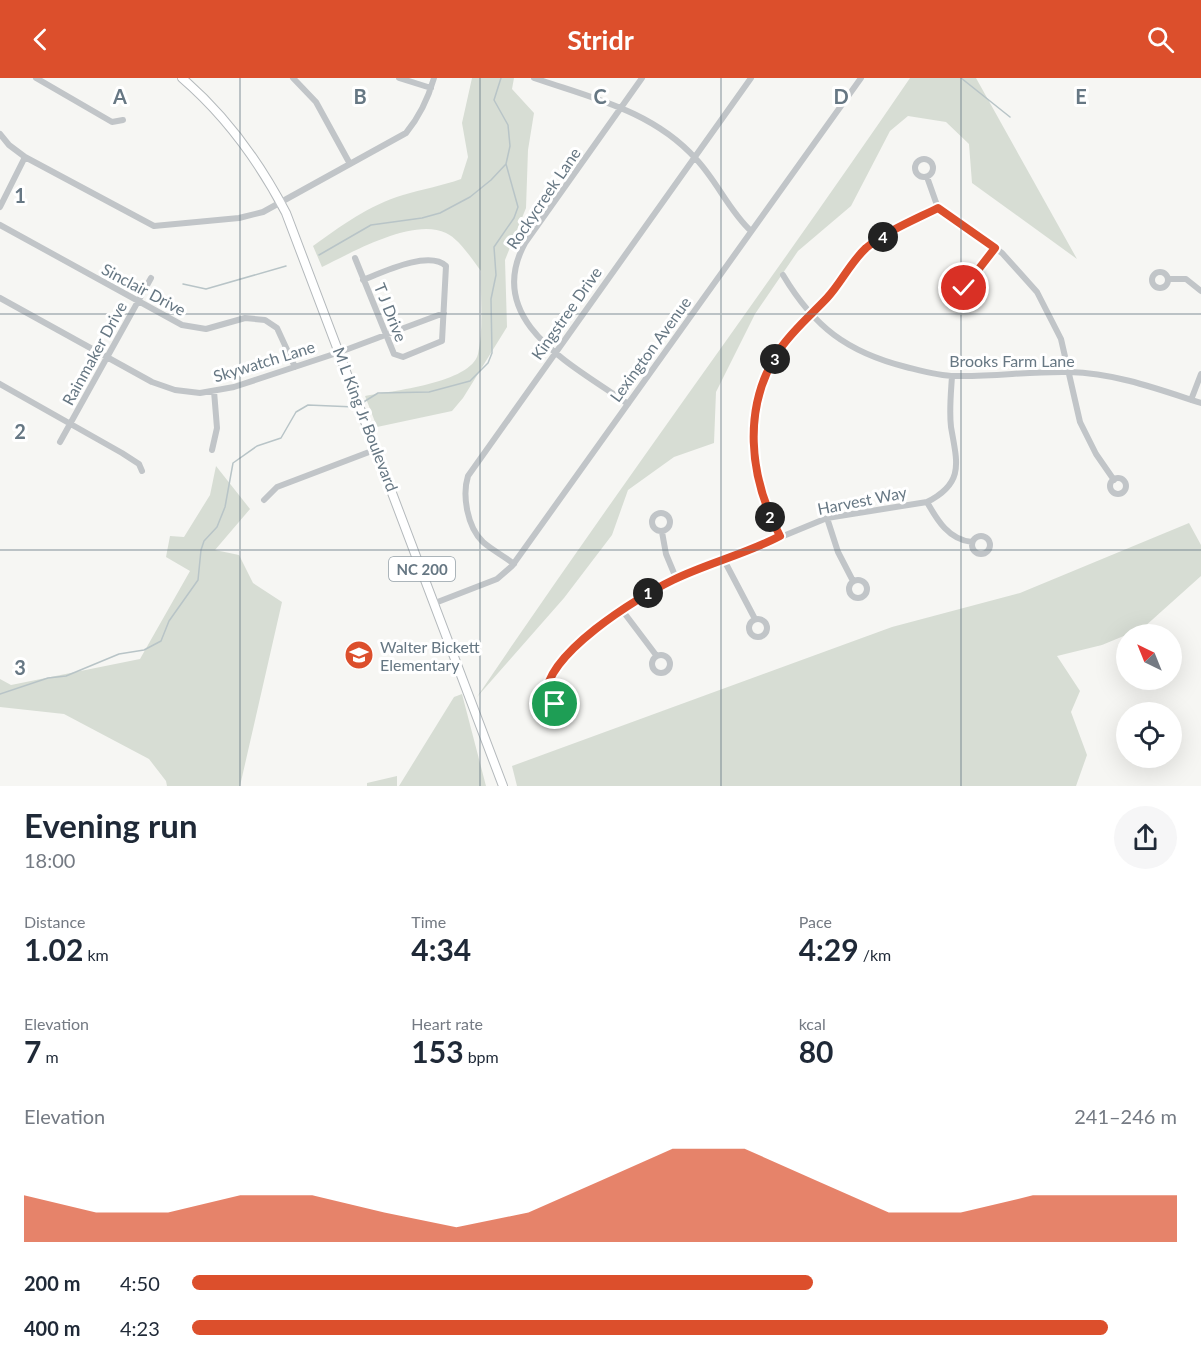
<!DOCTYPE html>
<html lang="en">
<head>
<meta charset="utf-8">
<style>
	body { margin:0; font-family:Lato,sans-serif; background:#f6f6f7; color:#1f2937; height:100vh; display:flex; flex-direction:column; font-size:22px; white-space:nowrap }
	* { box-sizing:border-box; margin:0 }
	p { font-size:20px; color:#747a83 }
	.icon { flex:none; width:33px; height:33px; fill:none; stroke:currentColor; stroke-width:2; stroke-linecap:round; stroke-linejoin:round }
	.map { position:relative; height:708px; overflow:hidden }
	.drawer { display:flex; flex-direction:column; background:#fff; flex:1 }
	.drawer>* { flex:none }
	.needle { width:39px; rotate:317deg }
	.fabs { position:absolute; left:1116px; top:546px; display:grid; gap:12px }
	.fabs a { display:grid; place-items:center; width:66px; height:66px; border-radius:50%; background:#fff; box-shadow:0 6px 24px #0002; font-size:30px }
	.pin { position:absolute; display:grid; place-items:center; width:51px; height:51px; color:#fff; margin:-26px; border:3px solid #fff; border-radius:50%; box-shadow:0 2px 6px #0007 }
	.km { position:absolute; width:30px; height:30px; margin:-15px; border-radius:50%; background:#222; color:#fff; font-size:16px; line-height:30px; text-align:center }
	.round { display:grid; place-items:center; flex:none; width:63px; height:63px; border-radius:32px; background:#f6f6f7 }
	.overview { display:flex; align-items:center; justify-content:space-between; height:102px; padding:0 24px }
	h1 { font-size:33px; font-weight:700; line-height:45px }
	.metrics { display:grid; grid-template-columns:repeat(3,1fr); gap:9px; height:102px; padding:6px 24px }
	.metrics div { display:grid; align-content:center }
	.metrics b { font-size:30px; font-weight:700 }
	.metrics small { font-size:16px; font-weight:400 }
	.metrics p { font-size:16px }
	.chart { height:168px; padding:12px 24px }
	.chart p { display:flex; justify-content:space-between }
	.chart svg { width:100%; height:108px; margin-top:6px; fill:#dc4f2c; opacity:.7 }
	ul { padding:0 24px; list-style:none; font-size:20px }
	li { display:grid; grid-template-columns:96px 72px 1fr; align-items:center; height:45px }
	li i { height:15px; border-radius:8px; background:#dc4f2c }
	header { display:flex; justify-content:space-between; align-items:center; height:78px; padding:0 24px; background:#dc4f2c; color:#fff; font-size:27px; font-weight:700 }
	.map>svg:first-child { display:block }
	.green { fill:#d7ddd4 }
	.lines { fill:none; stroke-linecap:round; stroke-linejoin:round }
	.stream { stroke:#b8c4c7; stroke-width:1.5 }
	.major-casing { stroke:#b4b9bc; stroke-width:10 }
	.minor { stroke:#c1c5c8; stroke-width:6 }
	.major { stroke:#fff; stroke-width:8 }
	.route-casing { stroke:#fff; stroke-width:12 }
	.route { stroke:#dc4f2c; stroke-width:8 }
	.grid { fill:none; stroke:#667783; stroke-width:1.5; stroke-opacity:0.55 }
	.labels { text-anchor:middle; dominant-baseline:central; stroke-width:6; stroke-linejoin:round; paint-order:stroke }
	.shield { fill:#fff; stroke:#94a0a8; stroke-width:1.5 }
	.shield-label { font-size:15px; font-weight:bold; fill:#667783 }
	.street-label { font-size:16px; fill:#667783; stroke:#fff }
	.poi-label { font-size:16px; fill:#667783; stroke:#fff; text-anchor:start }
	.grid-label { font-size:20px; text-anchor:middle; font-weight:bold; fill:#667783; stroke:#fff; stroke-width:6; stroke-linejoin:round; paint-order:stroke }
</style>
</head>
<body>
<header><svg class="icon" aria-label="back" viewBox="0 0 24 24"><path d="M15 5l-7 7 7 7"/></svg>Stridr<svg class="icon" aria-label="search" viewBox="0 0 24 24"><circle cx="10" cy="10" r="6"/><path d="M15 15l6 6"/></svg></header>
<div class="map">
<svg width="1201" height="708" viewBox="0 0 1201 708">
	<rect width="100%" height="100%" fill="#f6f6f3"/>
	<!-- green -->
	<path class="green" d="M472,0h42l-2,11 22,24 -6,37 -2,58 -21,52 2,67 -44,71 -11,13 -75,16 -12,-31c26,-5 106,-13 113,-42 6,-26 2,-57 3,-83 -9,-12 -22,-32 -35,-38 -33,-16 -95,20 -124,34l-9,-21c28,-20 56,-41 90,-51 19,-6 39,-9 58,-16l7,-22 -6,-34z
		M910,0h66l101,181 -105,-76 -3,-39 -23,-22 -38,-6 -18,15 -39,75 -53,45 -43,63 -39,78 -2,51 -40,14 -46,33 -16,45 -48,63 -87,99c141,-209 291,-411 433,-619z
		M216,388l34,43 -35,41 24,5 14,28 29,19 -42,184h-73l-1,-5 -17,-22 -85,-45 -64,-7v-28l11,6 129,-26 50,-88 -24,-14 4,-21 14,1 26,-42z
		M1189,445l12,22v31l-58,52 -41,17 -45,11 23,35 -9,21 16,43 -11,31h-559l-5,-20 380,-139 128,-34z
		M462,616l24,92h-87l55,-89z
		M397,698v10h-30v-3z"/>
	<g class="lines">
		<!-- stream -->
		<path class="stream" d="M961,0l49,39
			M319,177l52,-30 51,-7 18,-5 30,-16 21,-17 15,-16 4,-18 -2,-21 -14,-25 7,-22
			M183,206l23,5 80,-23
			M362,325l16,-10 51,-1 41,-11 18,-18 4,-10 -1,-54 5,-24 -2,-28 20,-29 4,-11 -12,-43
			M0,616l48,-16 18,-2 53,-22 25,-4 17,-9 8,-20 29,-41 3,-30 3,-9 13,-14 8,-20 8,-44 24,-17 24,-8 15,-26 12,-7 47,2"/>
		<!-- major casing -->
		<g class="major-casing">
			<path id="major" d="M182,0c43,37 78,85 104,135l217,573"/>
		</g>
		<!-- minor -->
		<path class="minor" d="M36,0l76,44 11,-2
			M293,0l23,24 34,62
			M399,0l32,10
			M534,0c58,20 119,33 162,81 21,22 33,52 55,72
			M0,56l9,11 16,12 129,69 85,-8 24,-6 143,-79c14,-17 22,-34 28,-55
			M915 90a9 9 0 1 1 18 0a9 9 0 1 1-18 0Z
			M927,99l11,31 64,45 35,39 24,47 19,83 16,32 18,26
			M0,129l25,-50
			M0,147l182,100 24,4 39,-11 20,2 12,8 18,39
			M355,180l39,96 9,3 39,-16 4,-75c-17,-16 -63,6 -83,14
			M1152 202a8 8 0 1 1 16 0a8 8 0 1 1-16 0Z
			M783,197c31,52 64,77 123,92 16,4 33,9 49,9 38,1 76,-5 114,-4 46,1 89,17 132,31
			M1168,201h18l15,12
			M951 216a8 8 0 1 1 16 0a8 8 0 1 1-16 0Z
			M964,210l31,-40
			M0,220l152,84 23,8 25,3 34,-6 106,-35 104,-39
			M0,306l122,69 17,11 3,7
			M1191,322l10,-26
			M628,326c-53,-38 -146,-82 -103,-161l117,-165
			M60,364l91,-164
			M212,372l5,-22 -3,-37
			M1110 408a8 8 0 1 1 16 0a8 8 0 1 1-16 0Z
			M264,422l13,-13 100,-38
			M927,424c10,18 22,38 45,40
			M652 444a9 9 0 1 1 18 0a9 9 0 1 1-18 0Z
			M827,440l11,34 15,29
			M662,454l4,22 10,24
			M972 467a9 9 0 1 1 18 0a9 9 0 1 1-18 0Z
			M780,458c-31,-59 -39,-129 0,-187 13,-19 31,-34 47,-51 14,-15 23,-35 39,-50 21,-18 48,-28 72,-40
			M724,482l31,59
			M514,486c-10,-8 -22,-14 -31,-22 -16,-15 -21,-47 -15,-66l283,-398
			M849 511a9 9 0 1 1 18 0a9 9 0 1 1-18 0Z
			M435,525l62,-24 15,-13 349,-488
			M622,532l34,45
			M749 550a9 9 0 1 1 18 0a9 9 0 1 1-18 0Z
			M652 586a9 9 0 1 1 18 0a9 9 0 1 1-18 0Z
			M546,620l-1,-11 5,-10 24,-28 28,-25 53,-35 172,-71 100,-16c38,-19 30,-40 24,-75 -2,-17 0,-34 1,-51
			M537 630a9 9 0 1 1 18 0a9 9 0 1 1-18 0Z"/>
		<!-- major -->
		<use href="#major" class="major"/>
	</g>
	<g class="lines">
		<!-- route casing -->
		<g class="route-casing">
			<path id="route" d="M555,626l-9,-6c-3,-43 92,-101 127,-118 35,-17 73,-26 107,-44 -31,-59 -39,-129 0,-187 13,-19 31,-34 47,-51 14,-15 23,-35 39,-50 21,-17 48,-28 72,-40l57,40 -31,40"/>
		</g>
		<!-- route -->
		<use href="#route" class="route"/>
	</g>
	<!-- grid -->
	<path class="grid" d="M240,0v708M480,0v708M721,0v708M961,0v708M0,236h1201M0,472h1201"/>
	<!-- icons -->
	<defs>
		<g id="school-disc" transform="scale(1.5)"><circle r="9.5" fill="#dc4f2c" stroke="#fff"/><path d="M0-5L7-2L0 1L-7-2ZM-4 1L0 2.5L4 1V4Q0 6-4 4Z" fill="#fff"/></g>
	</defs>
	<g fill-rule="evenodd">
		<use href="#school-disc" x="359" y="577"/>
	</g>
	<g class="labels">
		<!-- shield labels -->
		<rect class="shield" x="389" y="479" width="66" height="24" rx="4.5"/>
		<g class="shield-label">
			<text x="422" y="491">NC 200</text>
		</g>
		<!-- street labels -->
		<g class="street-label">
			<text transform="translate(543 120) rotate(-56)">Rockycreek Lane</text>
			<text transform="translate(144 211) rotate(28)">Sinclair Drive</text>
			<text transform="translate(391 234) rotate(68)">T J Drive</text>
			<text transform="translate(566 235) rotate(-55)">Kingstree Drive</text>
			<text transform="translate(650 271) rotate(-54)">Lexington Avenue</text>
			<text transform="translate(94 275) rotate(-61)">Rainmaker Drive</text>
			<text x="1012" y="282">Brooks Farm Lane</text>
			<text transform="translate(264 283) rotate(-17)">Skywatch Lane</text>
			<text transform="translate(366 341) rotate(69)">M L King Jr Boulevard</text>
			<text transform="translate(862 422) rotate(-11)">Harvest Way</text>
		</g>
		<!-- poi labels -->
		<g class="poi-label">
			<text x="380" y="568">Walter Bickett<tspan x="380" dy="18">Elementary</tspan></text>
		</g>
	</g>
	<g class="grid-label">
		<text x="120" y="26">A</text>
		<text x="360" y="26">B</text>
		<text x="600" y="26">C</text>
		<text x="841" y="26">D</text>
		<text x="1081" y="26">E</text>
		<text x="20" y="125">1</text>
		<text x="20" y="361">2</text>
		<text x="20" y="597">3</text>
	</g>
</svg>
<div class="fabs">
<a><svg class="needle" viewBox="-14 -14 28 28"><path d="M0-13l5 13h-10z" fill="#e53935"/><path d="M0 13l5-13h-10z" fill="#747a83"/></svg></a>
<a><svg class="icon" aria-label="locate" viewBox="0 0 24 24"><circle cx="12" cy="12" r="6"/><path d="M12 2v4M12 18v4M2 12h4M18 12h4"/></svg></a>
</div>
<div class="pin" style="left:555px;top:626px;background:#1e9e55"><svg class="icon" aria-label="arrive" viewBox="0 0 24 24"><path d="M6 21V4h12l-3 4 3 4H6"/></svg></div>
<div class="pin" style="left:964px;top:210px;background:#d93025"><svg class="icon" aria-label="check" viewBox="0 0 24 24"><path d="M5 12l5 5 9-10"/></svg></div>
<b class="km" style="left:648px;top:515px">1</b>
<b class="km" style="left:770px;top:439px">2</b>
<b class="km" style="left:775px;top:281px">3</b>
<b class="km" style="left:883px;top:159px">4</b>
</div>
<section class="drawer">
<div class="overview"><div><h1>Evening run</h1><p>18:00</p></div><a class="round"><svg class="icon" aria-label="share" viewBox="0 0 24 24"><path d="M12 15V3M7 8l5-5 5 5M5 13v7h14v-7"/></svg></a></div>
<div class="metrics">
<div><p>Distance</p><b>1.02<small> km</small></b></div>
<div><p>Time</p><b>4:34</b></div>
<div><p>Pace</p><b>4:29<small> /km</small></b></div>
</div>
<div class="metrics">
<div><p>Elevation</p><b>7<small> m</small></b></div>
<div><p>Heart rate</p><b>153<small> bpm</small></b></div>
<div><p>kcal</p><b>80</b></div>
</div>
<div class="chart"><p><span>Elevation</span>241–246 m</p>
<svg viewBox="0 0 160 44" preserveAspectRatio="none"><path d="M0 44V25L10 32L20 32L30 25L40 25L50 32L60 38L70 32L80 19L90 6L100 6L110 19L120 32L130 32L140 25L150 25L160 25V44z"/></svg>
</div>
<ul>
<li><b>200 m</b>4:50<i style="width:63%"></i></li>
<li><b>400 m</b>4:23<i style="width:93%"></i></li>
</ul>
</section>
</body>
</html>
